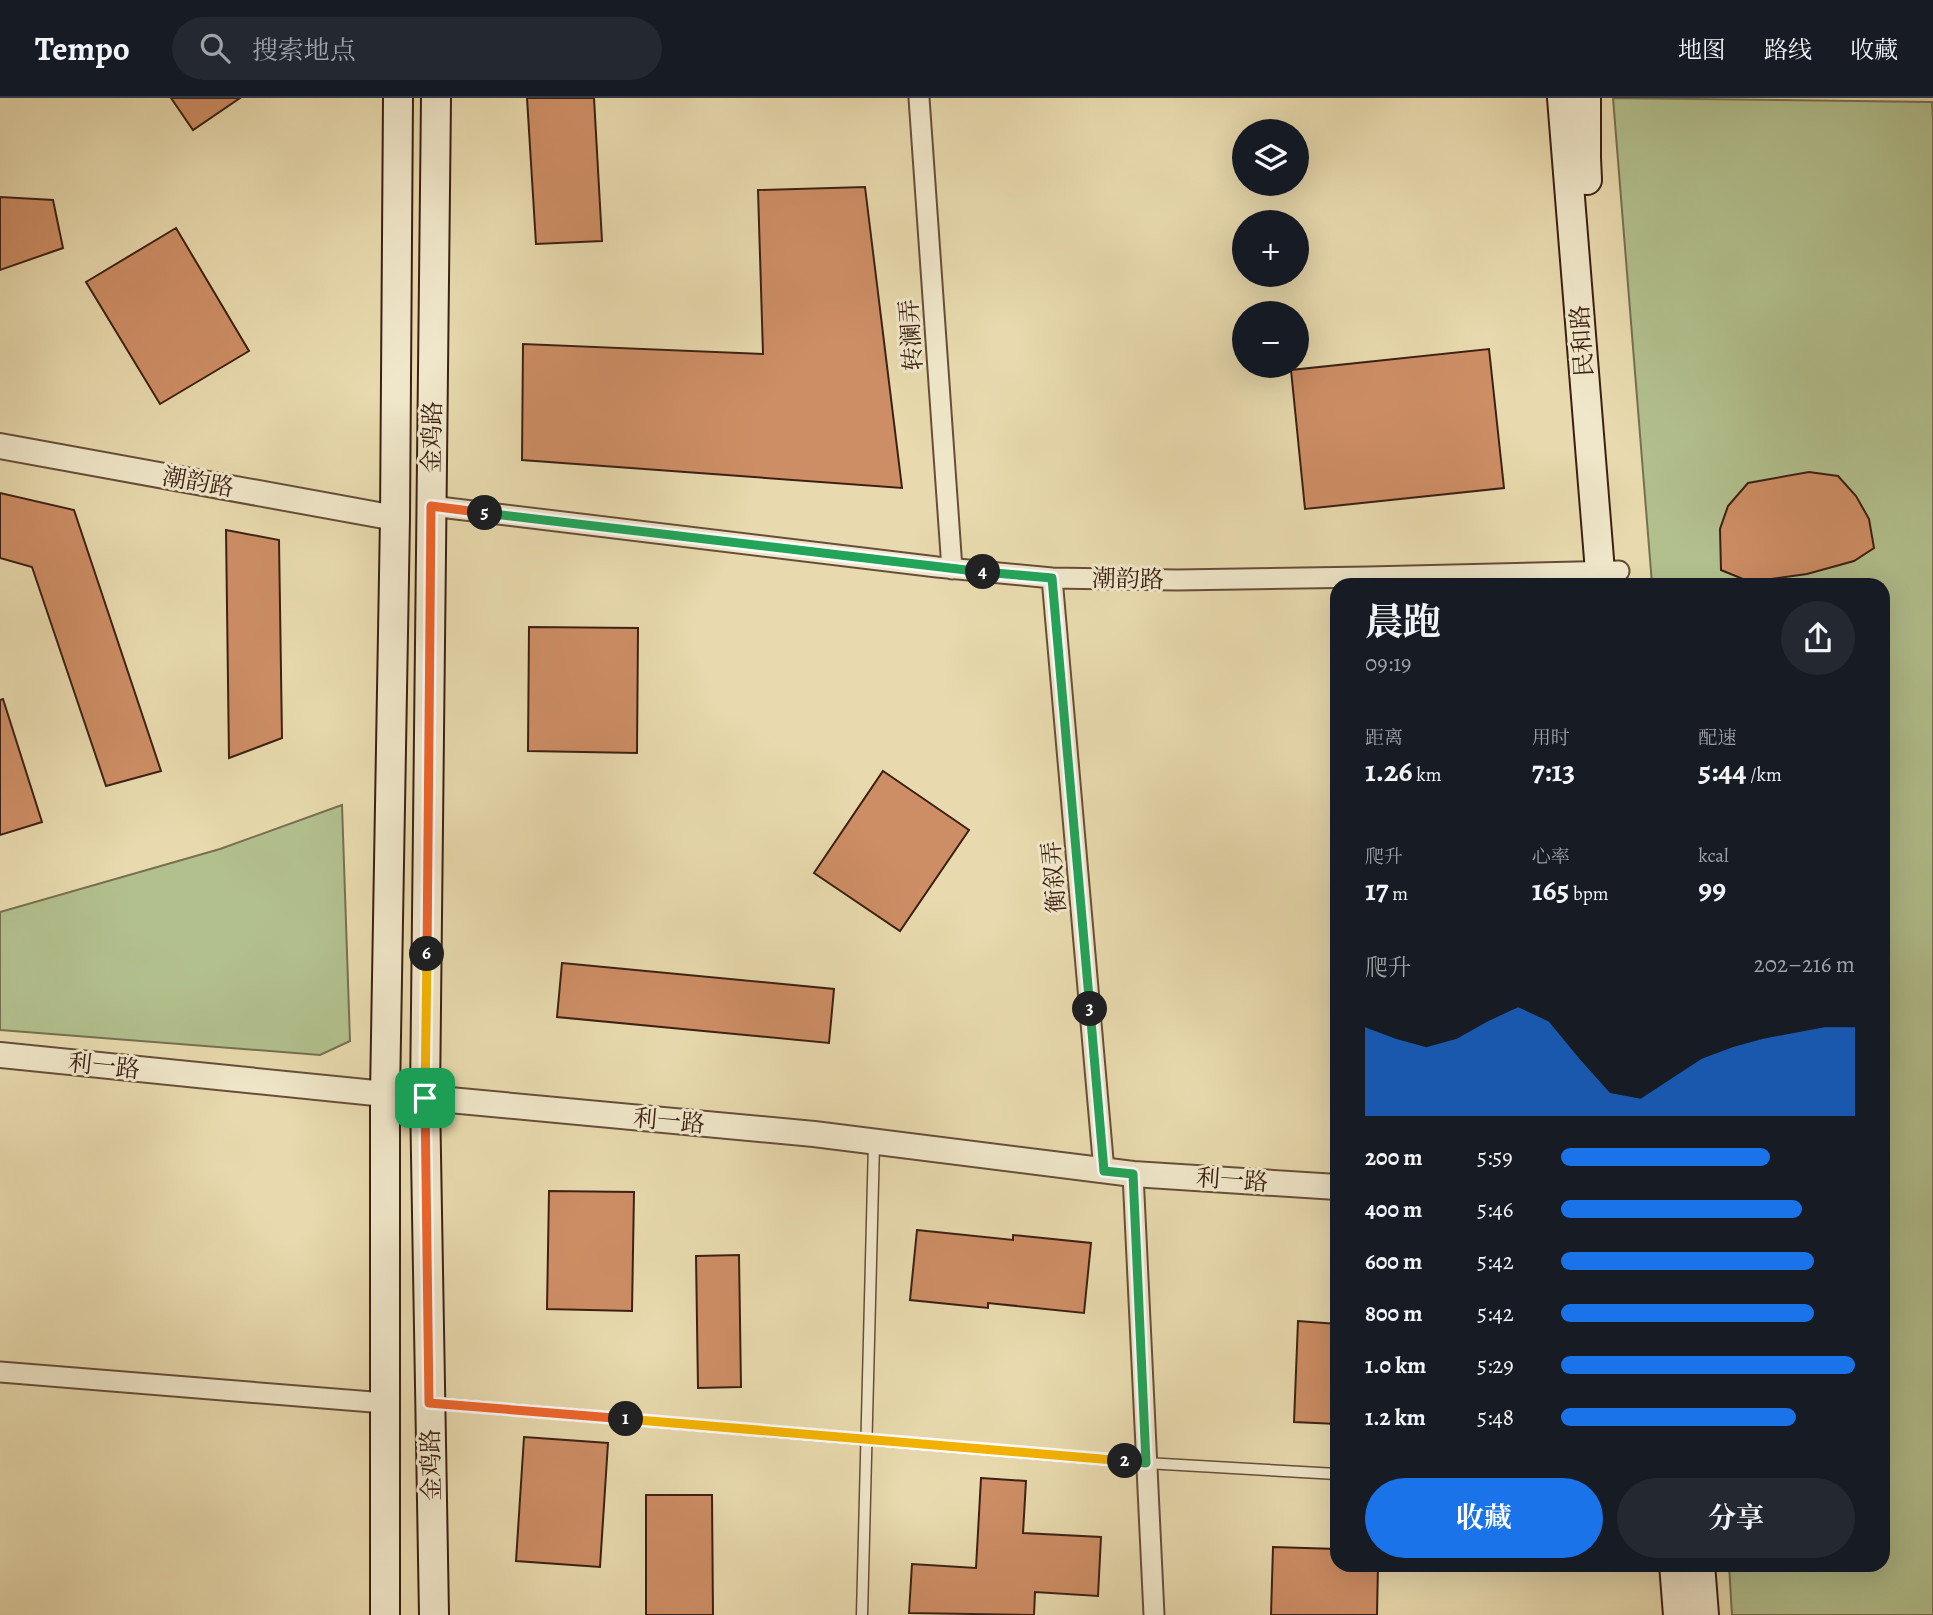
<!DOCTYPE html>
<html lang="zh">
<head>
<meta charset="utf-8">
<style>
	body { margin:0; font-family:Alegreya,"Noto Serif SC",serif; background:#242831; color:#f1f3f6; height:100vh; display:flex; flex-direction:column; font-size:26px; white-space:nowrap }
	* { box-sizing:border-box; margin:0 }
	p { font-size:23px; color:#9ea1a6 }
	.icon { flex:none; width:38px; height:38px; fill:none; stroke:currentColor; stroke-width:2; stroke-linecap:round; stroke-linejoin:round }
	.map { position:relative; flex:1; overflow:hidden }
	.panel { position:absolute; left:1330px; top:480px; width:560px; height:994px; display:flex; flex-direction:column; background:#171b24; border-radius:21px; box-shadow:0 7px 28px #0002 }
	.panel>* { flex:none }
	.tools { position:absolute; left:1232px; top:21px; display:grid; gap:14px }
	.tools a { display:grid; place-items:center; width:77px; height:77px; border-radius:50%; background:#171b24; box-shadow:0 7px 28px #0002; font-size:35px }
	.pin { position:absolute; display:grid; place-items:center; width:60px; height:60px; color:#fff; margin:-30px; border-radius:14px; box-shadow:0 4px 10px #0006 }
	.km { position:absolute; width:35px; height:35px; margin:-18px; border-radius:50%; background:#222; color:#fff; font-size:19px; line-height:35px; text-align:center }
	.round { display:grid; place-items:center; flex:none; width:74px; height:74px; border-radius:37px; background:#242831 }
	.headline { display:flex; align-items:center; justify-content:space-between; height:119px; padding:0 35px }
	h1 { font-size:38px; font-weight:700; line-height:52px }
	.stats { display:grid; grid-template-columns:repeat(3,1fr); gap:10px; height:119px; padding:7px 35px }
	.stats div { display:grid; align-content:center }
	.stats b { font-size:30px; font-weight:700 }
	.stats small { font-size:19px; font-weight:400 }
	.stats p { font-size:19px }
	.chart { height:196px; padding:14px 35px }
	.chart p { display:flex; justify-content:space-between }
	.chart svg { width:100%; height:126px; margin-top:7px; fill:#1a73e8; opacity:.7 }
	.primary-button { display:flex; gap:14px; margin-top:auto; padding:14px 35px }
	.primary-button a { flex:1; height:80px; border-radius:42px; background:#1a73e8; color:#fff; font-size:28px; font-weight:700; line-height:80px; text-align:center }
	.primary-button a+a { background:#242831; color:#f1f3f6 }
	ul { padding:0 35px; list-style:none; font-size:23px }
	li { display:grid; grid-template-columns:112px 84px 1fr; align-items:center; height:52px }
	li i { height:18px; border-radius:9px; background:#1a73e8 }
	header { display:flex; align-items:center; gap:42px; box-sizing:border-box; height:98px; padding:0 35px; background:#171b24; border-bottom:2px solid #363941 }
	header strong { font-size:33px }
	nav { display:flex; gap:38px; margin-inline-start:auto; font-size:24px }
	.search { width:490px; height:63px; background:#242831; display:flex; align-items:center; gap:18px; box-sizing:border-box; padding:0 24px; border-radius:38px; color:#9ea1a6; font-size:26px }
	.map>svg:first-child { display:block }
	.green { fill:#b2c08e; stroke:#777051; stroke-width:2 }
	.building { fill:#ce8e65; stroke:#3c2014; stroke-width:2 }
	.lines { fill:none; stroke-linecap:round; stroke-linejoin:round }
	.service-casing { stroke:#674e3a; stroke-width:13 }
	.minor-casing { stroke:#674e3a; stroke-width:23 }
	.tertiary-casing { stroke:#674e3a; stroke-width:28 }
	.secondary-casing { stroke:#3c2014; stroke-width:32 }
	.service { stroke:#f0e7ca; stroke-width:10 }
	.minor { stroke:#f0e7ca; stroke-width:19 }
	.tertiary { stroke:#f0e7ca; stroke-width:24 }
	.secondary { stroke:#f0e7ca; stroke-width:28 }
	.split-1-casing { stroke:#fff; stroke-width:14 }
	.split-2-casing { stroke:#fff; stroke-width:14 }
	.split-3-casing { stroke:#fff; stroke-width:14 }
	.split-4-casing { stroke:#fff; stroke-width:14 }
	.split-5-casing { stroke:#fff; stroke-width:14 }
	.split-6-casing { stroke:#fff; stroke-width:14 }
	.split-7-casing { stroke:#fff; stroke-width:14 }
	.split-1 { stroke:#f0652b; stroke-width:9 }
	.split-2 { stroke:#f5b400; stroke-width:9 }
	.split-3 { stroke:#22a559; stroke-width:9 }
	.split-4 { stroke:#22a559; stroke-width:9 }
	.split-5 { stroke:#22a559; stroke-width:9 }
	.split-6 { stroke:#f0652b; stroke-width:9 }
	.split-7 { stroke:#f5b400; stroke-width:9 }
	.labels { text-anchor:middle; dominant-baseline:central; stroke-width:6; stroke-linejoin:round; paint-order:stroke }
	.street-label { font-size:24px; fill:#3c2014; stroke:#f0e7ca }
</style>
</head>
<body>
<header>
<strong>Tempo</strong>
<div class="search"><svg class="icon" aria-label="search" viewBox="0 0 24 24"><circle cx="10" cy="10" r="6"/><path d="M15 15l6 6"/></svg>搜索地点</div>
<nav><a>地图</a><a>路线</a><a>收藏</a></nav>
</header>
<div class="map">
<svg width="1933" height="1517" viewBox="0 0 1933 1517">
	<rect width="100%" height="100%" fill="#e8daae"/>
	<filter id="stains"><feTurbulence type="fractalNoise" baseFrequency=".00286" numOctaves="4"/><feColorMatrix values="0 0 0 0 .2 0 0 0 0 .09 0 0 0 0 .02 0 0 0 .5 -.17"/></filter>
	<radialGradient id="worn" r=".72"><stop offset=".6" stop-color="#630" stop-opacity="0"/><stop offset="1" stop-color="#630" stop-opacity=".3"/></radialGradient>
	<!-- green -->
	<path class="green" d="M1613,0l319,4 1,18v1495h-201l-3,-50 154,-1v-980h-231z
		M342,707l8,236 -30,14 -320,-25v-118l220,-63z"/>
	<!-- building -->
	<path class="building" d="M171,0h69l-47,32z
		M527,0h67l8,143 -66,3z
		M865,89l37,301 -380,-28 1,-116 240,10 -5,-164z
		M0,99l53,3 10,48 -63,22z
		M176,130l73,123 -89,53 -74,-122z
		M1489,251l15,139 -199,21 -14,-139z
		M1809,374l29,4 18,20 13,23 5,29 -20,13 -47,13 -57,8 -29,-12 -1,-41 8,-23 20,-23z
		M0,395l74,17 87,261 -55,15 -74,-219 -32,-9z
		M226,432l53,10 3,198 -53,20z
		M529,529l109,1 -1,125 -109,-2z
		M3,601l39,123 -42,13v-135z
		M883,673l86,59 -69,101 -86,-58z
		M562,865l272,26 -5,54 -272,-26z
		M549,1093l85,1 -2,119 -85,-2z
		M917,1132l96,10v-5l78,8 -7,70 -96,-10v5l-78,-8z
		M739,1157l2,132 -43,1 -2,-132z
		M1298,1223l39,3v100l-43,-2z
		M524,1339l84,6 -8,124 -84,-6z
		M981,1380l45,3 -3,52 78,4 -3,59 -63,-4 -1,23 -125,-2 3,-49 64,4z
		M646,1397h66l1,120h-67z
		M1273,1449l64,2v15h41l-1,51h-106z"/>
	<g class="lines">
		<!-- service casing -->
		<g class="service-casing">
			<path id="service" d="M434,1305l712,60 191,11
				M862,1517l12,-472"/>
		</g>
		<!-- minor casing -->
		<g class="minor-casing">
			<path id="minor" d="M919,0l33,471
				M431,408l506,61 115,11 125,2 191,-3 251,-6
				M1052,480l52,593
				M1133,1076l21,441
				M0,1274l385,31"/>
		</g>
		<!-- tertiary casing -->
		<g class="tertiary-casing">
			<path id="tertiary" d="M0,348l395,72
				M0,957l385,39 429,40 319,40 204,13"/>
		</g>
		<!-- secondary casing -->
		<g class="secondary-casing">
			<path id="secondary" d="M1562,0l39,486
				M1586,0v60l1,22
				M1674,1466l4,51
				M1700,1466l4,51
				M385,1517v-521l10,-576 3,-420
				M434,1517l-9,-517 11,-1000"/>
		</g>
		<!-- service -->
		<use href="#service" class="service"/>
		<!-- minor -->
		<use href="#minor" class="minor"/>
		<!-- tertiary -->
		<use href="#tertiary" class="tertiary"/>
		<!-- secondary -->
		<use href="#secondary" class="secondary"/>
	</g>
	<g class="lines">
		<!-- split-1 casing -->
		<g class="split-1-casing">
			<path id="split-1" d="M425,1000l4,305 197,16"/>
		</g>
		<!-- split-2 casing -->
		<g class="split-2-casing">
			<path id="split-2" d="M626,1321l499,42"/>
		</g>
		<!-- split-3 casing -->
		<g class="split-3-casing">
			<path id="split-3" d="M1090,911l14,162 29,3 13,289 -21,-2"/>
		</g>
		<!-- split-4 casing -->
		<g class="split-4-casing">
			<path id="split-4" d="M983,474l69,6 38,431"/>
		</g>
		<!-- split-5 casing -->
		<g class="split-5-casing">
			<path id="split-5" d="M485,415l498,59"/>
		</g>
		<!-- split-6 casing -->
		<g class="split-6-casing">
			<path id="split-6" d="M427,856l4,-448 54,7"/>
		</g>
		<!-- split-7 casing -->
		<g class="split-7-casing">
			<path id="split-7" d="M425,1000l2,-144"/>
		</g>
		<!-- split-1 -->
		<use href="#split-1" class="split-1"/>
		<!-- split-2 -->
		<use href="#split-2" class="split-2"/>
		<!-- split-3 -->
		<use href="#split-3" class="split-3"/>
		<!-- split-4 -->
		<use href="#split-4" class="split-4"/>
		<!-- split-5 -->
		<use href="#split-5" class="split-5"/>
		<!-- split-6 -->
		<use href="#split-6" class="split-6"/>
		<!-- split-7 -->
		<use href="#split-7" class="split-7"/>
	</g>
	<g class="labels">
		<!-- street labels -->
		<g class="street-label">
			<text transform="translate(911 237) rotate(-94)">转澜弄</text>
			<text transform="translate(1582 243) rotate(-94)">民和路</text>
			<text transform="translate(432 339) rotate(-89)">金鸡路</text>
			<text transform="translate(198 384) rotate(10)">潮韵路</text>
			<text transform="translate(1128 481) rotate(1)">潮韵路</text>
			<text transform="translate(1054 779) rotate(-95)">衡叙弄</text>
			<text transform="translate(104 968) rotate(6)">利一路</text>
			<text transform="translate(669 1023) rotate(5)">利一路</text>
			<text transform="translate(1232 1082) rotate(4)">利一路</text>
			<text transform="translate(431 1367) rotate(-91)">金鸡路</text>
		</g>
	</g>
	<rect width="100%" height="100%" filter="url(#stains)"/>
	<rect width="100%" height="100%" fill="url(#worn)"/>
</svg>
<div class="tools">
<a><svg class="icon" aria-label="layers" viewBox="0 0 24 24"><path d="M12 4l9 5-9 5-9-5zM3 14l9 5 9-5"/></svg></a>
<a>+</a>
<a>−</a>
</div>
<div class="pin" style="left:425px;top:1000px;background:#1e9e55"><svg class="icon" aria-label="arrive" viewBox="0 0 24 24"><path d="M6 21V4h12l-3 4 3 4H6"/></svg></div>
<b class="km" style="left:626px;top:1321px">1</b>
<b class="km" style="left:1125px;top:1363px">2</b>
<b class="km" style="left:1090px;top:911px">3</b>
<b class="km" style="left:983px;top:474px">4</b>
<b class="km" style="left:485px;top:415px">5</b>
<b class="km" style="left:427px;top:856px">6</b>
<section class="panel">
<div class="headline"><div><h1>晨跑</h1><p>09:19</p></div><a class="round"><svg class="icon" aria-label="share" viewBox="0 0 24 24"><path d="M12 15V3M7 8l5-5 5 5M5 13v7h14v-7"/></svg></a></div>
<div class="stats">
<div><p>距离</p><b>1.26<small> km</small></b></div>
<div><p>用时</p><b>7:13</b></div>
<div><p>配速</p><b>5:44<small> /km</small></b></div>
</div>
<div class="stats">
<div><p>爬升</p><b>17<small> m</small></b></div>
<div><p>心率</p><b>165<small> bpm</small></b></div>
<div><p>kcal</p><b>99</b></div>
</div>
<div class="chart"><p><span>爬升</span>202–216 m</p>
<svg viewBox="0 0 160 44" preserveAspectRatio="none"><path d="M0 44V13L10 17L20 20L30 17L40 11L50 6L60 11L70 24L80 36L90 38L100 31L110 24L120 20L130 17L140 15L150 13L160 13V44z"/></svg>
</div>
<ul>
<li><b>200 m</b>5:59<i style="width:71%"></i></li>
<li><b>400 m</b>5:46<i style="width:82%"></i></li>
<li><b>600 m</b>5:42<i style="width:86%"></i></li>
<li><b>800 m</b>5:42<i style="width:86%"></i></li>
<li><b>1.0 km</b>5:29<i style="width:100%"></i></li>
<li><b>1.2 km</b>5:48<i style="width:80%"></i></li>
</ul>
<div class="primary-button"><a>收藏</a><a>分享</a></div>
</section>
</div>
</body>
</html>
